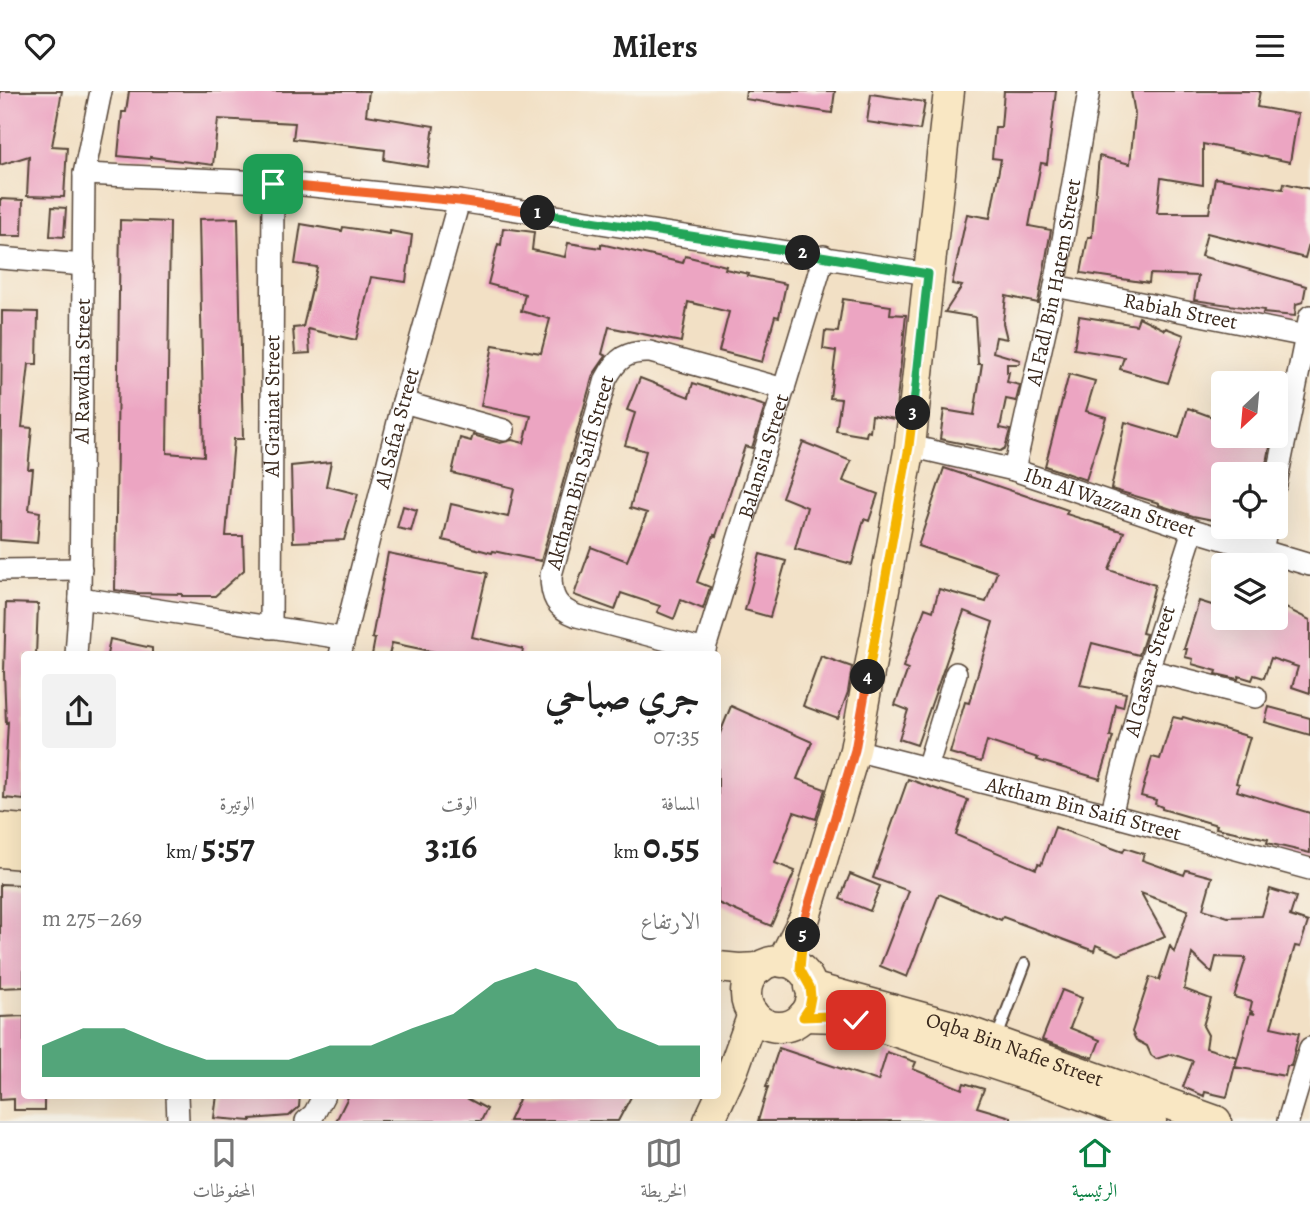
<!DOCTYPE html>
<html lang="ar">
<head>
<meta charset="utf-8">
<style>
	body { margin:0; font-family:Alegreya,Amiri,serif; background:#f2f2f2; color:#222; direction:rtl; height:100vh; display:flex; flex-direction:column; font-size:26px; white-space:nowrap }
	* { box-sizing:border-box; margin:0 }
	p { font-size:23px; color:#767676 }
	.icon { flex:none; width:38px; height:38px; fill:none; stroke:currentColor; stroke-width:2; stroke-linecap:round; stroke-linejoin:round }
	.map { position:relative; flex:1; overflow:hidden; direction:ltr }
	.drawer { position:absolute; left:21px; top:560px; width:700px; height:448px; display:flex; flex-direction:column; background:#fff; border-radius:7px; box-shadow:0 7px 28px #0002; direction:rtl }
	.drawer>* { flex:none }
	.needle { width:46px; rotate:206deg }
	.buttons { position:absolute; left:1211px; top:280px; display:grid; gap:14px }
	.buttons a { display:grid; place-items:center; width:77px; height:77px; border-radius:7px; background:#fff; box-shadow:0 7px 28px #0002; font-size:35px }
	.pin { position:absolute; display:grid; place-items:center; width:60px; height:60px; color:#fff; margin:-30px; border-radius:14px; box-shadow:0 4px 10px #0006 }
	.km { position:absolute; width:35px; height:35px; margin:-18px; border-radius:50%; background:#222; color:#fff; font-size:19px; line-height:35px; text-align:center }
	.round { display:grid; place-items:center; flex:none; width:74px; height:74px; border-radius:7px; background:#f2f2f2 }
	.summary { display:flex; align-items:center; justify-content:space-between; height:119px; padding:0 21px }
	h1 { font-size:38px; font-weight:700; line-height:52px }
	.stats { display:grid; grid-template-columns:repeat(3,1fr); gap:10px; height:119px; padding:7px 21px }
	.stats div { display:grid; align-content:center }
	.stats b { font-size:35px; font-weight:700 }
	.stats small { font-size:19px; font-weight:400 }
	.stats p { font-size:19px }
	.chart { height:196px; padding:14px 21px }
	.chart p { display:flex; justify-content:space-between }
	.chart svg { width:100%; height:126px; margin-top:7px; fill:#0b8043; opacity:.7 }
	header { display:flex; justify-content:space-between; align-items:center; height:91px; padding:0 21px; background:#fff; font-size:32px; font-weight:700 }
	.tab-bar { display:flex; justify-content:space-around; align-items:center; height:98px; border-top:2px solid #e0e0e0; background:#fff; font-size:19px; color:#767676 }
	.tab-bar a { display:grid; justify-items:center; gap:4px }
	.tab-bar .selected { color:#0b8043 }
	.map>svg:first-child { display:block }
	.building { fill:#eca5c2 }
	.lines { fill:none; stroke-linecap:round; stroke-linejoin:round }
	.lane-casing { stroke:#564537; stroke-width:14 }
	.street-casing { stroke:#564537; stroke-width:24 }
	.secondary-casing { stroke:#564537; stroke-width:33 }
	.lane { stroke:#fff; stroke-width:10 }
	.street { stroke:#fff; stroke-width:21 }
	.secondary { stroke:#f9e7c3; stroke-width:30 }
	.split-1-casing { stroke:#fff; stroke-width:14 }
	.split-2-casing { stroke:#fff; stroke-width:14 }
	.split-3-casing { stroke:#fff; stroke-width:14 }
	.split-4-casing { stroke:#fff; stroke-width:14 }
	.split-5-casing { stroke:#fff; stroke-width:14 }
	.split-6-casing { stroke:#fff; stroke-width:14 }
	.split-1 { stroke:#f0652b; stroke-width:9 }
	.split-2 { stroke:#22a559; stroke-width:9 }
	.split-3 { stroke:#22a559; stroke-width:9 }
	.split-4 { stroke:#f5b400; stroke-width:9 }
	.split-5 { stroke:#f0652b; stroke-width:9 }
	.split-6 { stroke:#f5b400; stroke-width:9 }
	.labels { text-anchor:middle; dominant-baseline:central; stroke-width:5; stroke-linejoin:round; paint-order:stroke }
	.street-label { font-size:21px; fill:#3b2a1e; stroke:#f7f3e8 }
</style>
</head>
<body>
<header><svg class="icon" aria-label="menu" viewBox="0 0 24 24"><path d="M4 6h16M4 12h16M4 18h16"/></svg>Milers<svg class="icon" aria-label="heart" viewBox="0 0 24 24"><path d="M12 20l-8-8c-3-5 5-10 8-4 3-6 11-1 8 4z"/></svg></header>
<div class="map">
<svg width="1310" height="1030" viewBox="0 0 1310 1030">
	<rect width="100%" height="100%" fill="#f7f3e8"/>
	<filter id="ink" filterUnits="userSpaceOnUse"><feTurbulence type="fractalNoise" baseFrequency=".0143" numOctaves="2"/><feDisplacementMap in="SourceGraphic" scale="14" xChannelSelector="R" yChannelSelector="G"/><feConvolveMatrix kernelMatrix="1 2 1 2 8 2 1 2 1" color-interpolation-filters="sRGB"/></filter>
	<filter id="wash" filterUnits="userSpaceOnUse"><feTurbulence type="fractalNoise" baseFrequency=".00686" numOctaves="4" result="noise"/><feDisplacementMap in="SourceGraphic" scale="28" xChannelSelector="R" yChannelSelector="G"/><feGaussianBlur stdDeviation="1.57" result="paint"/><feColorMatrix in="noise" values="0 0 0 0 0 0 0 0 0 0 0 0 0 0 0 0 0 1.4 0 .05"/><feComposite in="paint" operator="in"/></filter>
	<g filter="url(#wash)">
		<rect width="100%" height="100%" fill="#f2e0c5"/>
		<g id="blocks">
			<!-- building -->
			<path class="building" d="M0,0h62l-10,55 15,1 -3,50 -37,-1 2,-40 -29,9z
				M129,0h240l-3,24 68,11 -6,41 -44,-7 1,-10 -92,-11 2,-16 -77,-4 -5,46 -63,-8v2l-32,-3 4,-44h4z
				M746,0h89l-3,22 -87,-14z
				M1004,0h52l-9,73 -6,-1 -12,63 22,4 -13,73 -32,-7 -3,27 4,16 -11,-2 -3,15 27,8 -1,4h-12v8h2l-2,10 13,3 -4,16 -10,-2 -6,29 10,2 -5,18 -5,3 -60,-12 4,-29 30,5 8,-51h-4l-3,-47 -30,-5 17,-26 -10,-2 15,-70 23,4 11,-59 -9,-1 3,-31h6z
				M1131,0h129l-3,16 41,7 -8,48 -87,-18v41l-42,-7 -4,35h52l6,-35 68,11 1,-6 26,6v51l-5,18 -98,-25 -6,23 105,30 -3,16 -7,2 -1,12 -32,-3 1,-3 -70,-10 4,-24 -48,-2 -1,9 -68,-10 7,-36h4l7,-81 31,8 5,-50z
				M871,3l54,8 -5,28 -53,-8z
				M0,108l23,1 -1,36h-22z
				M52,116l14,1 -2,29 -14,-1z
				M238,127l5,221h-9l-8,97h17l1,34 -29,26h-33v-2l-46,-1 -21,-3 5,-370 50,2 -3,231 37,3 -5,-237z
				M301,133l41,7 1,-4 47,7v-3l22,4 -6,47 -35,-5 -15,63 -48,-11 2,24 -15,1 -2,-26 10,-1 14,-60 -22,-3z
				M503,137l31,4 -2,18 33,7 3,-14 33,5v-4l82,19 2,-7 41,10 -1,3 24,5 -1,2 38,8 -7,33 -4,-1 -13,46 -43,-11 10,-39 -41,-10 -7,40 -72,-15 -7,27 4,2 -13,19 -52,186 -48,-10 -1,2 -49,-13 8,-36 57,13 6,-29 -62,-15 8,-35 11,3 2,-6 27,8 12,-3 12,3 7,-27 -50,-10 12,-61 48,8 9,-34 -29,-8 4,-17 -37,-10 10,-40 3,1z
				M843,208l48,7 -1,8 16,1 -11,104 -23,-4 -2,17 -3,-1 -1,5 -30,-5 5,-32 -11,-1 6,-47 -13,-2 2,-18 13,1z
				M2,220l36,1 -1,52h-8l-7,63 10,1 -4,41h5l-4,41 11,2 -3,31 -37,-3z
				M1079,225l57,9 3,-8 26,13 1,-2 18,7 -16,48 -48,-14 4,-12 -50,-8z
				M1069,283l26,7 -9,30 20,6 -20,63 -41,-14z
				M640,287l49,19 4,-14 72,23 -13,42 -7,-2 -29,90 -2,-1 -17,47 13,5 -7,22 -22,-9 -7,19 -17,-7 3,-6 -39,-13 -6,17 -41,-15 17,-48 36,14 20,-48 -17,-5 16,-57 -21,-6 10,-32 -8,-3z
				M1188,317l35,13v15h49l-7,38h-42v48l-30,-6 -34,-11v-2l-48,-14 14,-67 54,16z
				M803,351l48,19 -8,20 35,13 -9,27 -5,-2 -12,45 -57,-15 12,-42 -25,-10z
				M331,371l-5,24 32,8 -14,46 -51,2 -2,-76z
				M944,377l124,42 -2,4 58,18 -15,38 46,15 -13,48 4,1 -7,21 -47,-12 -12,42 46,8 -3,14 -7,-2 -6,31 3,1 -13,42 -63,-19 1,-2 -51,-17 -6,21 -31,-9 15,-51 4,1 24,-81 -29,-11 -47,134 -18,-6 9,-29 -13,-5 13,-36 -5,-2 22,-59 8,3 6,-22 47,13 11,-30 -79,-26z
				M403,415l14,4 -6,21 -14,-3z
				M388,462l99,20 -15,64 51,12 -1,6h-73l-57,-12 -3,12h-17l3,-16 -3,-1z
				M760,463l26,7 -16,56 -25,-7z
				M1199,510l19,6 -4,11h62v-15l34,17v73l-18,-6 6,-20 -27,-9 -7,20 -10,-3 -2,5 -13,-4 -1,3 -22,-5 1,-3 -25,-7 1,-5 -8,-2 2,-8h-3z
				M6,512l32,1 -2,51h-12v145l-20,-2 4,-76 -2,1 -2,-51z
				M110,548l42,9v7h-45z
				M821,565l31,11 -4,25 -10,27 -35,-13z
				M731,615l81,36 -15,37 28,10 -9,30 -22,-7 -19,51 20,8 -24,55 -53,-23v-165z
				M1269,616l41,11v17l-45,-13z
				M1173,626l9,2 1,-2 67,20 -14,46 3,1 -2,7 73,22v40l-43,-10 1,-4 -52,-11 1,-3 -55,-16v-2l-7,-3 1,-4 -15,-4 11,-39 8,2z
				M908,688l60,21 -12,35 80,34 2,-5 3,1 14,-38 68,25 2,-4 19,6 -2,6 42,15 2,-5 26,7 -9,32 25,8 34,-1 8,-27 26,8 -6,19 18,6 -8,25 -5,-1 -24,81 28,6 -8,33h-4l-2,10 -50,-9 15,-54 5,1 -5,-4 2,-8 -18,-5 12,-39 -30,-1 -4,16 -20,-19 -8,35 27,10 -8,27 5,9 -2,13 31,9 -10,40 -22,-5 -1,4 -21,-9 10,-26 -21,-7 -16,5 -5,-4 -4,-9 -11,-6 -4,-8 18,-55 9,3 11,-34 4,6 14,-42 -47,-17 24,43 -46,19 -23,-10 -2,6 -91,-34 -2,3 -62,-26 -32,83 -27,-11 29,-75 -36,-13z
				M850,783l30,12 -10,25 -30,-12z
				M0,793l24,1v102l-24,1z
				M1062,899l20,8 -12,30 30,12 -7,18 -51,-18z
				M24,925v79h20v15h-30v-11l-14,1v-83z
				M779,957l99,33 9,-29 29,10 -3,7 49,20 2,-6 20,6 -7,18 34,10v4h-253l10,-34h-2z
				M217,1004h83l-1,12 -10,9 -38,3v2l-37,-3z
				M349,1004h112l26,14 -6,12h-145z
				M521,1004h111l-14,26h-109z"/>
		</g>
	</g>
	<g filter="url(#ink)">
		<use href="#blocks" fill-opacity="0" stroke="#564537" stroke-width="2"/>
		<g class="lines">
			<!-- lane casing -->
			<g class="lane-casing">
				<path id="lane" d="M996,949l29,-76"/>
			</g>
			<!-- street casing -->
			<g class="street-casing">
				<g id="street">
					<path d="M84,83l200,9 175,18 469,73"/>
					<path d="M0,167l84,7"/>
					<path id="s1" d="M1055,195l251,50"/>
					<path d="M403,311l101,28"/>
					<path id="s2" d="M910,355l104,24 179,60 117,35"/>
					<path id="s3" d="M1014,379l41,-184 34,-195"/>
					<path d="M1276,393l34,-168"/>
					<path d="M1262,459l5,-23"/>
					<path d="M0,479l81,-1"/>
					<path d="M80,507l262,40"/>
					<path id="s4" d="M271,537l2,-444"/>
					<path id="s5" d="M705,559l-128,-34c-21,-8 -26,-19 -26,-41l55,-196c11,-21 21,-28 44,-27l134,37"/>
					<path id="s6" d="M76,564l4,-57 4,-424 17,-83"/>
					<path id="s7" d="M340,564l63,-253 56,-201"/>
					<path id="s8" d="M703,564l121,-399"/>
					<path d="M1148,579l108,27"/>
					<path id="s9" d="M855,659l256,65 199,54"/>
					<path d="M927,677l29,-95"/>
					<path id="s10" d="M1111,724l37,-145 45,-140"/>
					<path d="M177,1004l1,26"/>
					<path d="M306,1030l8,-7 10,-19"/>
					<path d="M1288,1030l22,-73"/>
				</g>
			</g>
			<!-- secondary casing -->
			<g class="secondary-casing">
				<g id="secondary">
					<path d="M0,737l24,2"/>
					<path d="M0,761l24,2"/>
					<circle cx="779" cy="903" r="33"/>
					<path d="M782,871l23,-45 50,-167 55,-304 39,-355"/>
					<path d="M718,876l21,2 21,-1"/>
					<path id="s11" d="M810,896l142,39 264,95"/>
					<path d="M803,925l39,1 31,7 184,61 94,36"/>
					<path d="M709,1030l25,-54 19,-53"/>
				</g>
			</g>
			<!-- lane -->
			<use href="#lane" class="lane"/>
			<!-- street -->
			<use href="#street" class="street"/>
			<!-- secondary -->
			<use href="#secondary" class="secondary"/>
		</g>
	</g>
	<g class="lines" filter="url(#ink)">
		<!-- split-1 casing -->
		<g class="split-1-casing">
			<path id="split-1" d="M273,93l186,17 79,12"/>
		</g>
		<!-- split-2 casing -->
		<g class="split-2-casing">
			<path id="split-2" d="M538,122l265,40"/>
		</g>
		<!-- split-3 casing -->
		<g class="split-3-casing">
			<path id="split-3" d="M803,162l125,21 -15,139"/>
		</g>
		<!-- split-4 casing -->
		<g class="split-4-casing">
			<path id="split-4" d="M868,586l41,-231 4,-33"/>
		</g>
		<!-- split-5 casing -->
		<g class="split-5-casing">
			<path id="split-5" d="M803,844l2,-18 50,-167 13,-73"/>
		</g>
		<!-- split-6 casing -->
		<g class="split-6-casing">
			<path id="split-6" d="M803,844l-3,34 10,18 1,10 -2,11 -6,9 25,-1 28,4"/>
		</g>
		<!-- split-1 -->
		<use href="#split-1" class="split-1"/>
		<!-- split-2 -->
		<use href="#split-2" class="split-2"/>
		<!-- split-3 -->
		<use href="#split-3" class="split-3"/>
		<!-- split-4 -->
		<use href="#split-4" class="split-4"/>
		<!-- split-5 -->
		<use href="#split-5" class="split-5"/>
		<!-- split-6 -->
		<use href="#split-6" class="split-6"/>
	</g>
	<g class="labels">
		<!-- street labels -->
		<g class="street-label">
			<text stroke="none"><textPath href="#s3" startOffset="192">Al Fadl Bin Hatem Street</textPath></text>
			<text stroke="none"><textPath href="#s1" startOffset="128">Rabiah Street</textPath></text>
			<text stroke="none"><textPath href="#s6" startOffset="284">Al Rawdha Street</textPath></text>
			<text stroke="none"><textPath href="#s4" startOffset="222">Al Grainat Street</textPath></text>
			<text stroke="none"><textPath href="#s7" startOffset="234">Al Safaa Street</textPath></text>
			<text stroke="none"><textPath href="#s8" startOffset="208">Balansia Street</textPath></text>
			<text stroke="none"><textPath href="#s5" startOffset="292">Aktham Bin Saifi Street</textPath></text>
			<text stroke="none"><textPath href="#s2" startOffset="208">Ibn Al Wazzan Street</textPath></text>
			<text stroke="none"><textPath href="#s10" startOffset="149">Al Gassar Street</textPath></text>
			<text stroke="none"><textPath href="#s9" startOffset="236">Aktham Bin Saifi Street</textPath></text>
			<text stroke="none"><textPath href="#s11" startOffset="214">Oqba Bin Nafie Street</textPath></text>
		</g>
	</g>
</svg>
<div class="buttons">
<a><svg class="needle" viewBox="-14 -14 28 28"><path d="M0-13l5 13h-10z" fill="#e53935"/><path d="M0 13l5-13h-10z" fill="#767676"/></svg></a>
<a><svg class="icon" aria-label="locate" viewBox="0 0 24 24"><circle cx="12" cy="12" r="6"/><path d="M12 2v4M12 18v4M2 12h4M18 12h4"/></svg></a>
<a><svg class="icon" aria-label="layers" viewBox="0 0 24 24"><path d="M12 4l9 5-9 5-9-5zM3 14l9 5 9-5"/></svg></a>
</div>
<div class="pin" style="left:273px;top:93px;background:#1e9e55"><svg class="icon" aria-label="arrive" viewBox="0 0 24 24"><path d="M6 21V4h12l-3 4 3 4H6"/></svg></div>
<div class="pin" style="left:856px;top:929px;background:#d93025"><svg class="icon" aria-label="check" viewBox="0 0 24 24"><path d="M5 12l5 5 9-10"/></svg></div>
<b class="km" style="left:538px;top:122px">1</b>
<b class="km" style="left:803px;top:162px">2</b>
<b class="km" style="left:913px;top:322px">3</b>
<b class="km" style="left:868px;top:586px">4</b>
<b class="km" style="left:803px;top:844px">5</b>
<section class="drawer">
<div class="summary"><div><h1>جري صباحي</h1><p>07:35</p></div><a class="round"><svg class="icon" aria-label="share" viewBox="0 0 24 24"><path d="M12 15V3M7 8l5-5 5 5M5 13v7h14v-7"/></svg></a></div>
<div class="stats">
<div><p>المسافة</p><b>0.55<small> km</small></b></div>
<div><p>الوقت</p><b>3:16</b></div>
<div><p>الوتيرة</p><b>5:57<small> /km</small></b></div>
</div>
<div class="chart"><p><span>الارتفاع</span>269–275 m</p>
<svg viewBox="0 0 160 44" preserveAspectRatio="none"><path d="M0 44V33L10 27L20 27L30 33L40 38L50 38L60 38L70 33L80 33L90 27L100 22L110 11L120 6L130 11L140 27L150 33L160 33V44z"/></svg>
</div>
</section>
</div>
<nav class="tab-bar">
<a class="selected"><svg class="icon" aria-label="home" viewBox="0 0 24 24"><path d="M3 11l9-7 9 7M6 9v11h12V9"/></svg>الرئيسية</a>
<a><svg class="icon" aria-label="map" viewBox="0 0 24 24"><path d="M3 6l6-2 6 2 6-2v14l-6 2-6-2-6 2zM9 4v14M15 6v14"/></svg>الخريطة</a>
<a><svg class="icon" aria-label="saved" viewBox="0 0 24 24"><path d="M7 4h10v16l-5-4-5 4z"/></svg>المحفوظات</a>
</nav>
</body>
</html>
